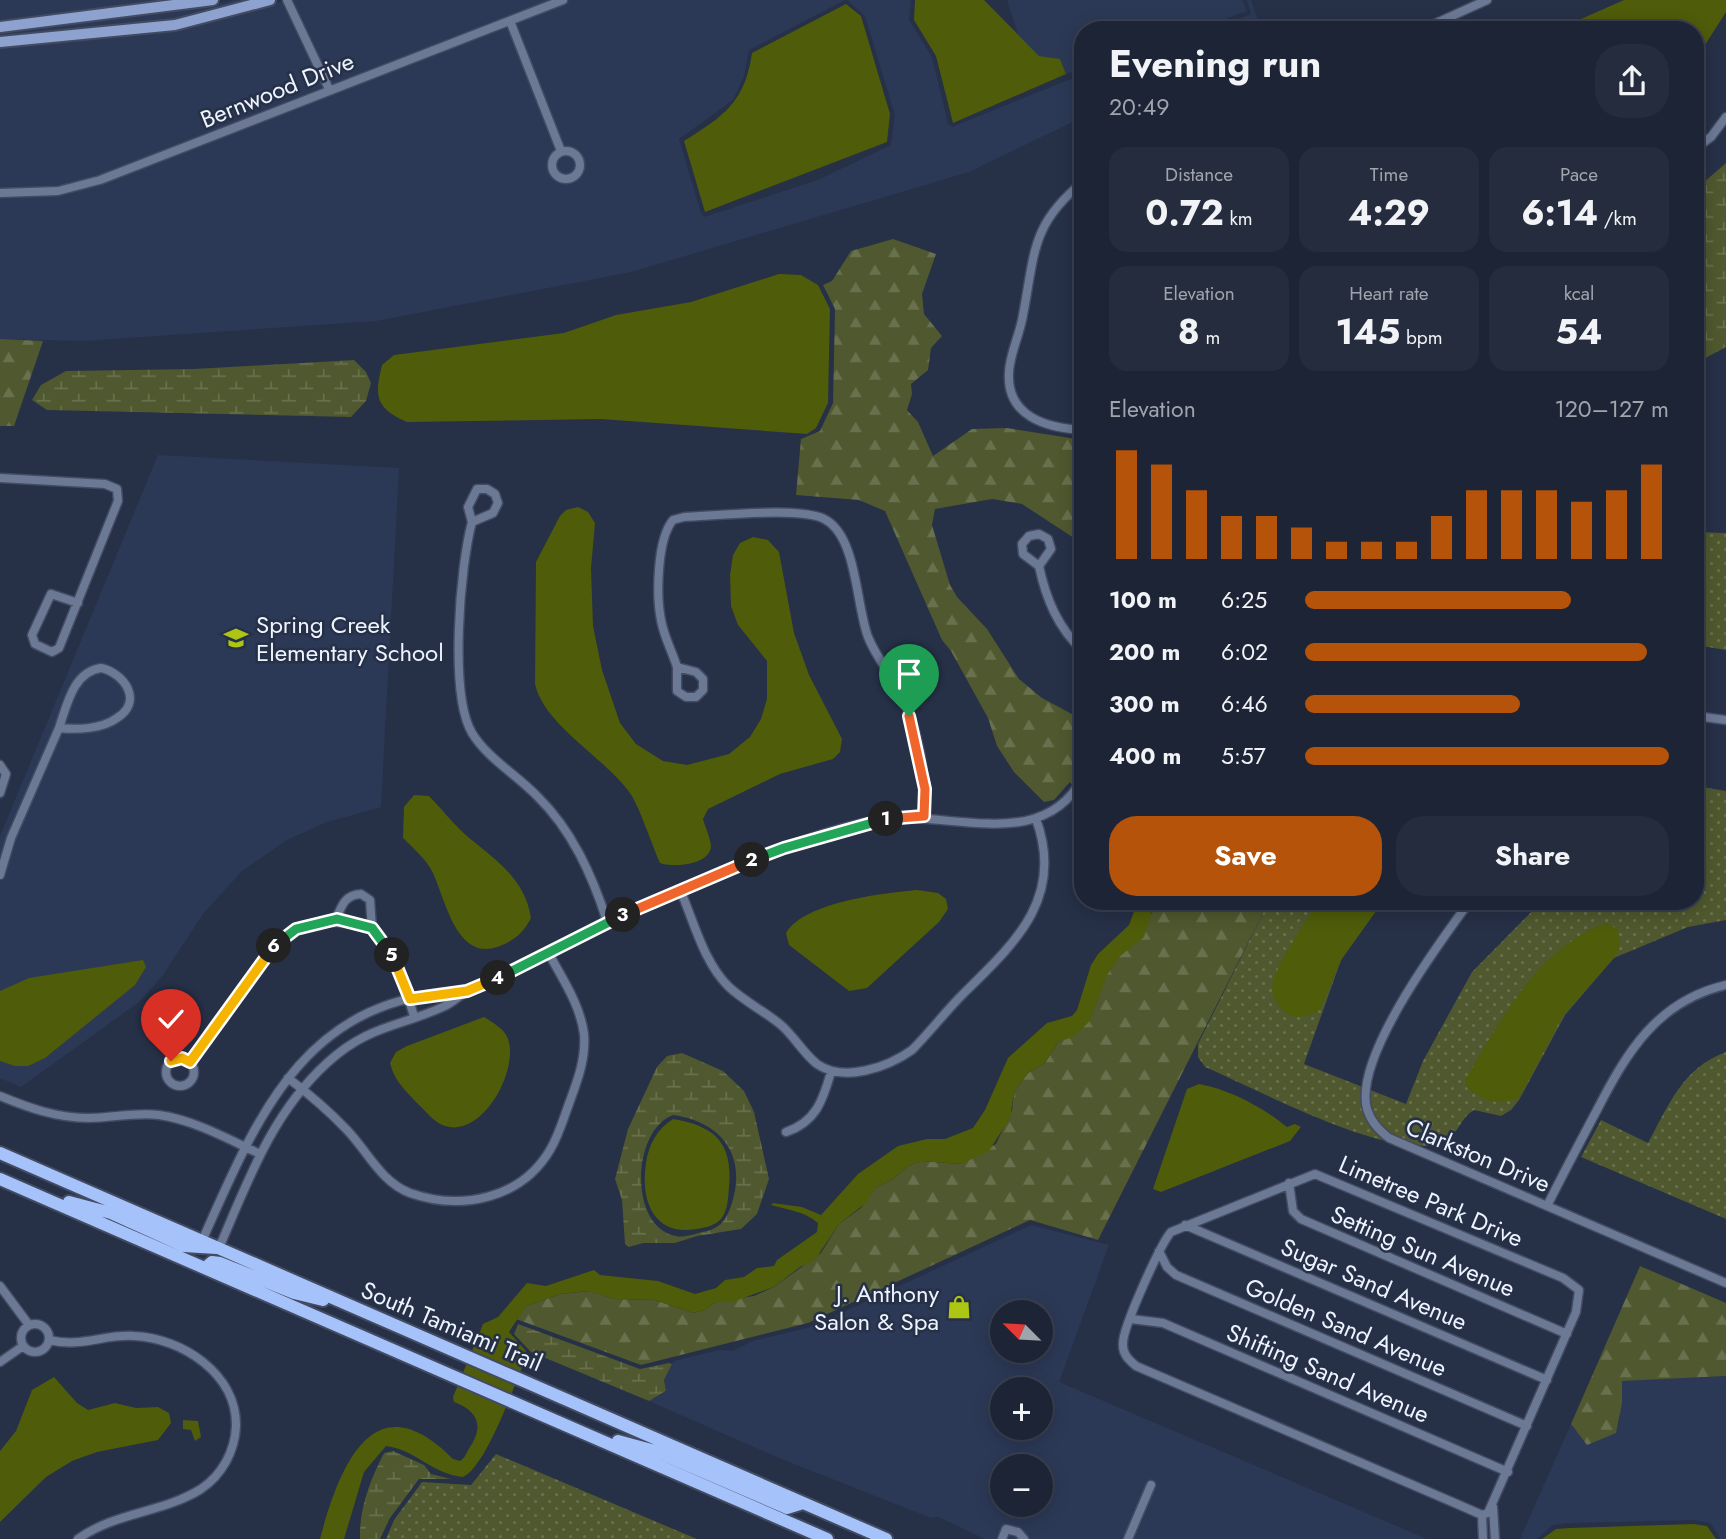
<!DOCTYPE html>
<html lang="en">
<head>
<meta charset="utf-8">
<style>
	body { margin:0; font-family:Jost,sans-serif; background:#252c3d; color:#f1f3f6; height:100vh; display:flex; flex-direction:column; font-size:26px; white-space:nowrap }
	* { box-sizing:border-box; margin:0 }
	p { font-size:23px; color:#a0a4ad }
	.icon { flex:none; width:38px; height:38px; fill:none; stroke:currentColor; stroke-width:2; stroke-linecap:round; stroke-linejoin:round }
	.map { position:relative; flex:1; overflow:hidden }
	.panel { position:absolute; left:1074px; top:21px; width:630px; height:889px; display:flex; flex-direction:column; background:#1c2435; border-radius:28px; box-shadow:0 4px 18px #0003,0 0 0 2px #3a4150 }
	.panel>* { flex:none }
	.needle { width:46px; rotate:294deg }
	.controls { position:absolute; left:990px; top:1300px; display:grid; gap:14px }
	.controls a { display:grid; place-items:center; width:63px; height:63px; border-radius:50%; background:#1c2435; box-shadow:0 4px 18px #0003,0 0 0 2px #3a4150; font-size:35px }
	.pin { position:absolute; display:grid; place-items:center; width:60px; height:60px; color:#fff; margin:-72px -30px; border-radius:50% 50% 50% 0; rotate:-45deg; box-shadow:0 0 7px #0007 }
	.pin .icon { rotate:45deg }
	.km { position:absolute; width:35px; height:35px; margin:-18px; border-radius:50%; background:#222; color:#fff; font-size:19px; line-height:35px; text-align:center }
	.round { display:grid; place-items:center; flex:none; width:74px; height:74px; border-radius:28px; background:#252c3d }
	.headline { display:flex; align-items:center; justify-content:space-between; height:119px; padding:0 35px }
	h1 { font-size:38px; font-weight:700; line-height:52px }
	.stats { display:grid; grid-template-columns:repeat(3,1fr); gap:10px; height:119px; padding:7px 35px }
	.stats div { display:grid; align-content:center; border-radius:18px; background:#252c3d; text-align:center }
	.stats b { font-size:35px; font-weight:700 }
	.stats small { font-size:19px; font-weight:400 }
	.stats p { font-size:19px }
	.chart { height:196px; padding:14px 35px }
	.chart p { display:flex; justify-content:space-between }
	.chart svg { width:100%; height:126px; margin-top:7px; stroke:#b45309; stroke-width:6 }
	.primary-button { display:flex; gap:14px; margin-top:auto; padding:14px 35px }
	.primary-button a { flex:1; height:80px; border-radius:28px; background:#b45309; color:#fff; font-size:28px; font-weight:700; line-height:80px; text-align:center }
	.primary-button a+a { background:#252c3d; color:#f1f3f6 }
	ul { padding:0 35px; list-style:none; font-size:23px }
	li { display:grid; grid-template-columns:112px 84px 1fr; align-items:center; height:52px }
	li i { height:18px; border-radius:9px; background:#b45309 }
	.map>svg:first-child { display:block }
	.built { fill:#2c3956; fill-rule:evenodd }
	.grass { fill:url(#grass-dots) }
	.forest { fill:url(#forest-firs) }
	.wetland { fill:url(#wetland-marsh); fill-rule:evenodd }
	.water { fill:#4f5c0a }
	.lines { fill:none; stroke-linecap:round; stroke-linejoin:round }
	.street-casing { stroke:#424b61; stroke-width:11 }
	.secondary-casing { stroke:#424b61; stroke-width:14 }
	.primary-casing { stroke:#424b61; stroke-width:16 }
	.street { stroke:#6c7995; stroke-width:8 }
	.secondary { stroke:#8da2ce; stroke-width:10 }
	.primary { stroke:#a6c2fa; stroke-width:12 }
	.split-1-casing { stroke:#fff; stroke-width:14 }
	.split-2-casing { stroke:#fff; stroke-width:14 }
	.split-3-casing { stroke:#fff; stroke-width:14 }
	.split-4-casing { stroke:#fff; stroke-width:14 }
	.split-5-casing { stroke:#fff; stroke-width:14 }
	.split-6-casing { stroke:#fff; stroke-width:14 }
	.split-7-casing { stroke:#fff; stroke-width:14 }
	.split-1 { stroke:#f0652b; stroke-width:9 }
	.split-2 { stroke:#22a559; stroke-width:9 }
	.split-3 { stroke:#f0652b; stroke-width:9 }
	.split-4 { stroke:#22a559; stroke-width:9 }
	.split-5 { stroke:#f5b400; stroke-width:9 }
	.split-6 { stroke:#22a559; stroke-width:9 }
	.split-7 { stroke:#f5b400; stroke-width:9 }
	.labels { text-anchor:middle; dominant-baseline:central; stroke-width:5; stroke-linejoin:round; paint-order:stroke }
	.street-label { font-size:24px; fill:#edf3ff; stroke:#263047 }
	.poi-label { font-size:24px; fill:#edf3ff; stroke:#263047; text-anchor:start }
</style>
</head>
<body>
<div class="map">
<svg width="1726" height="1539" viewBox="0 0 1726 1539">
	<defs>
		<pattern id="grass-dots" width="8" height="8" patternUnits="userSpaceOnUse" patternTransform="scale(1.75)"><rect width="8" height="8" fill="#4f582e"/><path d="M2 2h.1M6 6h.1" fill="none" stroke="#69704d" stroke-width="1.8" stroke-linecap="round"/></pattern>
		<pattern id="forest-firs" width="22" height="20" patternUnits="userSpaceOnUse" patternTransform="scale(1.75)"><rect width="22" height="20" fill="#4f582e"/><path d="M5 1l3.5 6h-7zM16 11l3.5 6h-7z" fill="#69704d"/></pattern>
		<pattern id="wetland-marsh" width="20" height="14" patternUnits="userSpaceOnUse" patternTransform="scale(1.75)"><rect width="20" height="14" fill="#4f582e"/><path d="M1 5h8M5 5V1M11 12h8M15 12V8" fill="none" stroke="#69704d"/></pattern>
	</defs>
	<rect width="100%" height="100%" fill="#263047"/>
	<!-- built -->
	<path class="built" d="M0,0h189l-189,22z
		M233,0h20l-79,21 -174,16v-5l196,-23z
		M287,0h558l-96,50 -5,26 -11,24 -54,39 22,74 3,4 114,-37 73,-35 4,-30 -30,-99 -18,-16h64l-2,20 23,37 16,67 4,3 131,-53v43l-114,55 -338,100 -255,49 -293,20 -83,-2v-292l172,-15z
		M1007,0h235l5,11 -52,19h-112v39l-17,5 -6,-15 -21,-3 -21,-22z
		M1247,0h4l10,30h-53l43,-16z
		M158,455l241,13 -18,339 -57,16 -37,17 -45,31 -39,43 -40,61 -24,27 -118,85 -21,-9v-242z
		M1031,1225l78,20 -50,137 368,157h-442l-47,-22 -7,1 -152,-60 -130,-57 17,-9 -2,-12 10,-19 45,-11 14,1 20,-10 58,-14zM1003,1312h38v39h-38zM1003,1390h38v38h-38zM1003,1466h38v39h-38z
		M1726,1376v163h-5l-11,-16 -16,-3 -126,3 -15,2 -16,14h-17l51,-115 16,21 32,-23 2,-41z"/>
	<!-- grass -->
	<path class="grass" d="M1696,532l30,1v117l-30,-5z
		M1696,786l30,5v129l-38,7 -74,31 -49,57 -46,85 -8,10 -10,6 -27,-6c-15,9 -16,27 -33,33 -52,18 -184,-54 -236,-76l-7,-10v-13l71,-143h114l-42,59 -37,104 102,40 17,-43 49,-89 70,-71h154z
		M1726,1052v167l-145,-62 20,-37 47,23c21,-38 34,-75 78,-91z
		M496,1454l201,85h-311l8,-19 28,-38 49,3z"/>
	<!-- forest -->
	<path class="forest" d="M893,239l43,15 -14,40 2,20 18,22 -11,12 -3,22 -17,14 1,10 -5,16 11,12 15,34 39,-27 35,-1 76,12v100l-9,-2 -52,-34 -30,-5 -57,10 -3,16 18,60 7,12 30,32 32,50 23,19 41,22v81l-13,-19 -16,18 -10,2 -30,-30 -17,-26 -9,-28 -37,-67 -9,-11 -57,-129 -26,-11 -63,-5 5,-56 19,-8 13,-28 2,-94 -12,-24 9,-4 19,-30z
		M0,339l43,2 -29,85h-14z
		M1155,901h114l-171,339 -68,-20 -222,103 -167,42 -125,-46 10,-13 34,-12 29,-3 26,8 40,1 38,13 12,-3 10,-8 39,-6 20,-9 47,-34 18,-29 22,-16 14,-20 18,-9 15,-13 12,-5 41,3 35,-20 16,-34 2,-18 14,-19 17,-10 14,-22c42,-14 32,-42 51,-73 13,-20 30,-38 44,-58z
		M1640,1266l86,37v73l-104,5v22l-6,30 -29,12 -16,-21z"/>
	<!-- wetland -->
	<path class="wetland" d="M1726,163v184l-30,16v-174z
		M354,360l12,12 5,11 -5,18 -15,16 -304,-7 -15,-10 9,-15 25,-14 128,-2z
		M682,1053l41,18 21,20 10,21 15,67 -12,35 -16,15 -44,7 -22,7h-32l-14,4 -4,-3 -3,-44 -7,-21 13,-50 29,-62 10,-11zM673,1115c49,7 75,41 58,91 -5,15 -13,24 -29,26 -8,2 -19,6 -26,4 -48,-9 -44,-106 -3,-121z
		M518,1324l122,45 29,-6 3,1 -8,16 2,11 -17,10 -118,-49 -17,-18z
		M393,1451l31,14 7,9 20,5h-32l-29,39 -10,21h-20c-1,-30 10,-59 24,-86z"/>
	<!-- water -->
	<path class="water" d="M915,0h69l55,56 21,3 6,15 -113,49 -17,-67 -22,-36z
		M1624,0h102v12l-30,47v-29h-140z
		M846,4l15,12 29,98 -3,28 -182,70 -21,-71c40,-25 61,-39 68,-88z
		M779,274l22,1 17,10 12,24 -2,94 -12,25 -9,6 -206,-15 -194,3c-31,-14 -33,-24 -25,-57l12,-10 170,-22 52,-18 75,-13z
		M578,507l10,5 7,11 -4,45 2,58 9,44 18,53 16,21 27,17 24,4 42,-11 21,-17 11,-18 6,-20v-38l-29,-36 -7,-19 -1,-31 3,-20 7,-12 13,-6 15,3 11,12 15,81 15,42 33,64 -2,13 -7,7 -53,15 -72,35 -5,10c2,8 8,20 8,28 -2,18 -38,21 -51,16 -8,-18 -20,-55 -30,-70 -26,-36 -86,-68 -95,-109l1,-122 24,-46 6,-6z
		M414,795l15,1c13,13 25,29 39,41 28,23 57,42 63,81 -7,14 -16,22 -31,28 -44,18 -55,-49 -68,-75 -7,-13 -19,-23 -29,-33l1,-31z
		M917,890l21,3 8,6 2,10 -9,13 -72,66 -18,3 -60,-46 -3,-12c18,-31 98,-40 131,-43z
		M1138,901h17l-11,36 -25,20 -12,18 -18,47 -18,16 -12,3 -14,22 -17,10 -14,19 -4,26 -21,33 -28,13 -41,-3 -12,5 -15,13 -18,9 -9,15 -27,21 -24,36 -15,7 -26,20 -39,14 -20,1 -10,8 -12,3 -38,-13 -40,-1 -27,-8 -28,3 -34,12 -17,26 17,19 -1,9c-11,26 -39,107 -62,117 -31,-3 -47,-27 -77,-31l-22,26 -20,67h-24c19,-71 53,-161 133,-80l7,2c6,-4 6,-8 10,-14 14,-21 8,-36 -16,-45l-1,-5 30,-73 15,-7 29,-34 19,3 48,-16 6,5 58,6 37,13 21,-6 9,-8 19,-3 13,-9 17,-2 3,-6 40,-28 1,-9c-14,-12 -30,-13 -47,-18l2,-2 29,4 19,8 37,-41 40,-28 29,-7h18l28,-11 12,-18 23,-52 39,-35 25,-7 5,-6 14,-45 7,-11 31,-29z
		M1319,901h64l-42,59 -21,50c-11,5 -24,12 -35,2 -6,-5 -13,-15 -13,-24 1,-20 35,-68 47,-87z
		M1605,923l13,6 2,18 -6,11 -51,57 -44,83c-24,8 -32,4 -52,-10l-2,-8c37,-61 70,-129 140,-157z
		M143,960l3,7 -11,18 -90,73 -17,8h-13l-15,-5v-70l29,-13z
		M484,1017c8,5 21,12 24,22 11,31 -25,99 -63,87 -12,-4 -20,-16 -29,-24 -12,-13 -22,-22 -26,-39l6,-11 11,-6z
		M1199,1084c30,5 65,24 88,43l8,-3 6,3 -11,14 -129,51 -8,-3 34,-100z
		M673,1119c43,7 60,25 56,68 -1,11 -1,23 -8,32 -5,6 -16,9 -24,10 -43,8 -57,-28 -51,-66 3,-19 11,-34 27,-44z
		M54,1377l23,26 11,7 27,-7 21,5 22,-1 11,6 2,10 -13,17 -61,12 -25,9 -26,16 -46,45v-71l16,-20 16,-41z
		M183,1420l15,1 3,16 -6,4 -4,-11 -8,-1z
		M1694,1524l13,2 9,13h-174l14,-10 13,-1z"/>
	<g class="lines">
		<!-- street casing -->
		<g class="street-casing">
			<path id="street" d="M287,0l42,89
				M510,21l51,130
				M1421,30l66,-30
				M1696,148l15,-11 15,-20
				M552 165a14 14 0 1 1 28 0a14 14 0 1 1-28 0Z
				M1083,182c-52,42 -48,71 -60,133 -3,19 -13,38 -14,57 -3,45 38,56 74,58
				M0,193l58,-2 42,-11 463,-180
				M0,478l105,6 12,5 1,12 -59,147 -7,4 -17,-8 -3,-9 19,-41 27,9
				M477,489h10l8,5 3,9 -5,10 -21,9 -4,-15z
				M472,522c-12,44 -23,172 0,211 15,25 45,42 65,63 35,34 55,79 70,125
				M1039,534l9,5 3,10 -12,17 -16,-12 -1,-10 7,-8z
				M1039,566c7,33 19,62 44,85
				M677,667c-5,-16 -13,-30 -16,-47 -5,-25 -4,-81 12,-100l11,-3c30,-1 120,-11 142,3 31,18 30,85 42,117 8,20 22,36 32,55 18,35 27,85 24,124
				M677,667l19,5 7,7v11l-7,7h-10l-9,-6z
				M101,668c23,5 43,33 16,50 -15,11 -40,12 -58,10 8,-23 14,-56 42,-60z
				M1696,716l30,4
				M0,765l6,9 -6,19
				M0,875l11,-37 48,-110
				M681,892c13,30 23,71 48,95 15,14 35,24 52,38 13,11 22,28 36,39 27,19 71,3 95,-14 18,-18 33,-38 51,-56 52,-51 102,-96 73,-175
				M1470,901c-30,41 -117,157 -103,208 4,13 12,21 22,29l337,145
				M336,919c6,-14 9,-24 25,-25l9,6 2,28
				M166 1072a14 14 0 1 1 28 0a14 14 0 1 1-28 0Z
				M190,1062l87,-120c31,-25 58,-23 95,-14l26,38 16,50
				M288,1078c21,16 41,33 59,52 21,22 34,52 63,63 51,18 111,6 140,-43 9,-15 14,-33 20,-49 8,-22 16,-43 14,-67 -4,-30 -22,-56 -36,-82
				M0,1096c29,12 57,22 89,22 23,0 46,-6 70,-3 35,5 69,24 101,39
				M786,1132c30,-10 37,-32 45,-60
				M1315,1174l248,104 16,12 -3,22 -88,201 -6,2 -25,-11 -321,-138c-7,-6 -14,-12 -13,-23 0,-16 37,-98 48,-111z
				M1289,1183l4,28 8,8 266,115
				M1547,1206c16,-32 33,-64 50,-96 30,-58 60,-109 129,-125
				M1185,1225l362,155
				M202,1241c57,-128 103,-245 265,-250
				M219,1248c29,-67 53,-135 108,-185 41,-38 73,-36 118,-57 8,-4 14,-10 22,-15 16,-9 35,-15 52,-24 29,-14 56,-31 84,-44 36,-18 76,-30 112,-47 53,-22 109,-47 165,-56 67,-11 163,35 203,-43
				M1159,1251l8,16 9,8 351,151
				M0,1286l29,39
				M1131,1319l32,4 345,149
				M21 1338a14 14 0 1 1 28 0a14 14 0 1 1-28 0Z
				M49,1340c33,8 54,-6 85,-4 48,2 103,38 102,90 -1,25 -14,49 -35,63 -38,24 -86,23 -123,50
				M0,1362l23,-16
				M1493,1507l2,32
				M1482,1515l1,24
				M1002,1539l4,-10 12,3 6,7
				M1128,1539l23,-54"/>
		</g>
		<!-- secondary casing -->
		<g class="secondary-casing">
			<path id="secondary" d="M0,27l213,-27
				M0,42l175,-17 95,-25"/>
		</g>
		<!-- primary casing -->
		<g class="primary-casing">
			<path id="primary" d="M0,1153l886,386
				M0,1179l827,360
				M69,1202l42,11 73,33 33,2
				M205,1268l7,-6 8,1 74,30 29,7
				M618,1441l37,10 132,57 16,-5"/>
		</g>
		<!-- street -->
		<use href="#street" class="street"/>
		<!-- secondary -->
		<use href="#secondary" class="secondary"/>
		<!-- primary -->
		<use href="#primary" class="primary"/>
	</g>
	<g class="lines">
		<!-- split-1 casing -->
		<g class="split-1-casing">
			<path id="split-1" d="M886,819l38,-3 1,-27 -16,-73"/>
		</g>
		<!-- split-2 casing -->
		<g class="split-2-casing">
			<path id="split-2" d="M752,860l32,-12 102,-29"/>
		</g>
		<!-- split-3 casing -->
		<g class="split-3-casing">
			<path id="split-3" d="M623,915l129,-55"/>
		</g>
		<!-- split-4 casing -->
		<g class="split-4-casing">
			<path id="split-4" d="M498,978l125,-63"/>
		</g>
		<!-- split-5 casing -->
		<g class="split-5-casing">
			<path id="split-5" d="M392,955l18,44 57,-8 31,-13"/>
		</g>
		<!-- split-6 casing -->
		<g class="split-6-casing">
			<path id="split-6" d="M274,946l22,-17 41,-10 35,9 20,27"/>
		</g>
		<!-- split-7 casing -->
		<g class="split-7-casing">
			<path id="split-7" d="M171,1061l11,-3 8,4 84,-116"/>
		</g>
		<!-- split-1 -->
		<use href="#split-1" class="split-1"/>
		<!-- split-2 -->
		<use href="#split-2" class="split-2"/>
		<!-- split-3 -->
		<use href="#split-3" class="split-3"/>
		<!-- split-4 -->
		<use href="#split-4" class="split-4"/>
		<!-- split-5 -->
		<use href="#split-5" class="split-5"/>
		<!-- split-6 -->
		<use href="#split-6" class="split-6"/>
		<!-- split-7 -->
		<use href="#split-7" class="split-7"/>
	</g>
	<!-- icons -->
	<defs>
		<g id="school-bare" transform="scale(1.89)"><path d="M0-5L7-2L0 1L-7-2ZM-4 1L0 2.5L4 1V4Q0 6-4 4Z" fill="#acc613" stroke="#263047" stroke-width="2.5" paint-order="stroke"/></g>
		<g id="shop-bare" transform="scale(1.89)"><path d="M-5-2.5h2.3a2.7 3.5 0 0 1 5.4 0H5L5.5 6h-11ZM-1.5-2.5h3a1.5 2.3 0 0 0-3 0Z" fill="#acc613" stroke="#263047" stroke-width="2.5" paint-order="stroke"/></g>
	</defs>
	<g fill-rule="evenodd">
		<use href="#school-bare" x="236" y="638"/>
		<use href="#shop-bare" x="959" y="1307"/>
	</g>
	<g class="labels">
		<!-- street labels -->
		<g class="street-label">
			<text transform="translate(277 90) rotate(-22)">Bernwood Drive</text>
			<text transform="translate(1478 1155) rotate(23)">Clarkston Drive</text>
			<text transform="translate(1431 1201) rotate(23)">Limetree Park Drive</text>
			<text transform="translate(1423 1251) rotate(23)">Setting Sun Avenue</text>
			<text transform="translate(1374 1284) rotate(23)">Sugar Sand Avenue</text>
			<text transform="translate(452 1326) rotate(23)">South Tamiami Trail</text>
			<text transform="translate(1346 1327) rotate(23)">Golden Sand Avenue</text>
			<text transform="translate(1328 1373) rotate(23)">Shifting Sand Avenue</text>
		</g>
		<!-- poi labels -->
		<g class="poi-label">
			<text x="256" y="624">Spring Creek<tspan x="256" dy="28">Elementary School</tspan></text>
			<text x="939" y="1293" text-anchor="end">J. Anthony<tspan x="939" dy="28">Salon &amp; Spa</tspan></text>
		</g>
	</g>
</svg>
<div class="controls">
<a><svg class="needle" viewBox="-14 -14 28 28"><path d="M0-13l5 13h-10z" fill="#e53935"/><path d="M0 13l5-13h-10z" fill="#a0a4ad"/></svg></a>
<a>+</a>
<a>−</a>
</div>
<div class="pin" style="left:909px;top:716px;background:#1e9e55"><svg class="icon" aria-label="arrive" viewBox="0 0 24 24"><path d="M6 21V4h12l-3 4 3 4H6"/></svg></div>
<div class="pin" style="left:171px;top:1061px;background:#d93025"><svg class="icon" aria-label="check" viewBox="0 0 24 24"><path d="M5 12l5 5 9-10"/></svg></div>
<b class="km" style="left:886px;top:819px">1</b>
<b class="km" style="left:752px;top:860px">2</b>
<b class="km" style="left:623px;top:915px">3</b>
<b class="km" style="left:498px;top:978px">4</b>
<b class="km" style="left:392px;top:955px">5</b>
<b class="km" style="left:274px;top:946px">6</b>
<section class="panel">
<div class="headline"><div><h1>Evening run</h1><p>20:49</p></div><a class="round"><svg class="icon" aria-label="share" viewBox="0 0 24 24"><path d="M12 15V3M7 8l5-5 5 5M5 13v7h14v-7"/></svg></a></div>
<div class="stats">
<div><p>Distance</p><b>0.72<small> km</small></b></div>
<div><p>Time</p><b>4:29</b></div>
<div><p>Pace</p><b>6:14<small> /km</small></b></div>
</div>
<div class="stats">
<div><p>Elevation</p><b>8<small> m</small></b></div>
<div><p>Heart rate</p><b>145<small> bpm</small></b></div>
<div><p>kcal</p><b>54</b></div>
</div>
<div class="chart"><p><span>Elevation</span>120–127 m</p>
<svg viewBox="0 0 160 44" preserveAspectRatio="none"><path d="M5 44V6M15 44V11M25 44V20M35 44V29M45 44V29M55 44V33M65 44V38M75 44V38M85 44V38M95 44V29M105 44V20M115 44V20M125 44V20M135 44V24M145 44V20M155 44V11"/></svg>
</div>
<ul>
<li><b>100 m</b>6:25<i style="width:73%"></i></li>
<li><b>200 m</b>6:02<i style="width:94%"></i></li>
<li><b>300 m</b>6:46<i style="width:59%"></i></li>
<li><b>400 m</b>5:57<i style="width:100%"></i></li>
</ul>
<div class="primary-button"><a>Save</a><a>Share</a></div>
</section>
</div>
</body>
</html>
